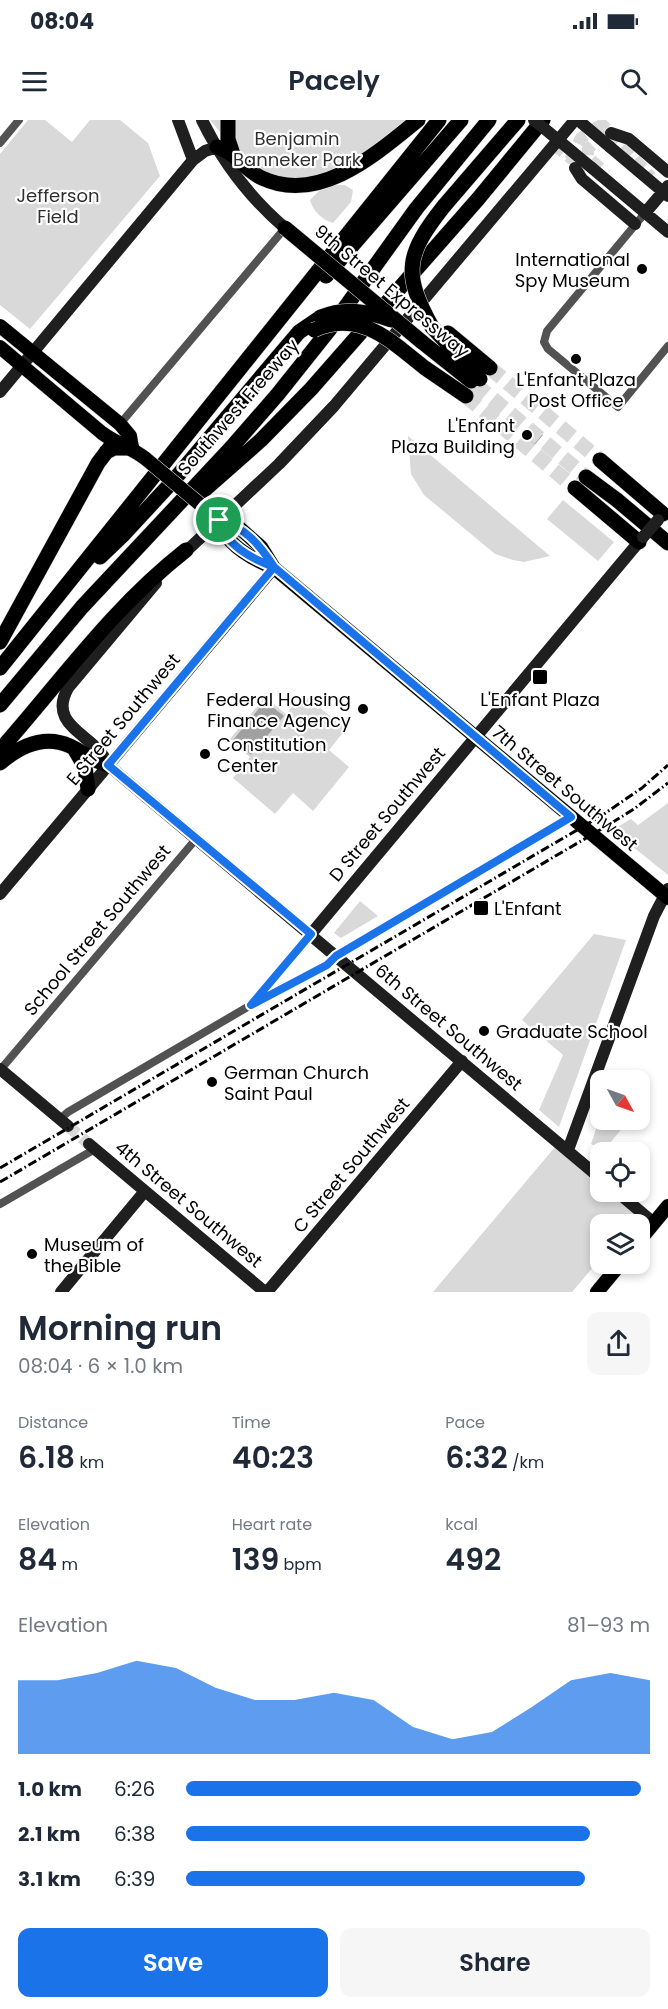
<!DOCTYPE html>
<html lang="en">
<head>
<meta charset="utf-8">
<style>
	body { margin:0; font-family:Poppins,sans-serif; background:#f6f6f7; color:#1f2937; height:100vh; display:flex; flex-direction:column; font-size:22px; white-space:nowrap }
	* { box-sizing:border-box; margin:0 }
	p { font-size:20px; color:#747a83 }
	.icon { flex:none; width:33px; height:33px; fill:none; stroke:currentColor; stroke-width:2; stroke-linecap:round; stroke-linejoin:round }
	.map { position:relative; height:1172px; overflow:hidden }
	.details { display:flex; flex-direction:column; background:#fff; flex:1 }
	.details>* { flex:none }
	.needle { width:39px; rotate:130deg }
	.tools { position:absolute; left:590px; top:950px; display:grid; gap:12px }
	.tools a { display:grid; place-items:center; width:60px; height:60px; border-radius:12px; background:#fff; box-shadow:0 3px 9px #0003; font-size:30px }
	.pin { position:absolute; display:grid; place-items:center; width:51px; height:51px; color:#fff; margin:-26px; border:3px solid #fff; border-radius:50%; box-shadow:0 2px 6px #0007 }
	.round { display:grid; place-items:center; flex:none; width:63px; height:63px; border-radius:12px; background:#f6f6f7 }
	.overview { display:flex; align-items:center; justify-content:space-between; height:102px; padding:0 18px }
	h1 { font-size:33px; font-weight:600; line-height:45px }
	.figures { display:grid; grid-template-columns:repeat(3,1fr); gap:9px; height:102px; padding:6px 18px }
	.figures div { display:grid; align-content:center }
	.figures b { font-size:30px; font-weight:600 }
	.figures small { font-size:16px; font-weight:400 }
	.figures p { font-size:16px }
	.chart { height:168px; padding:12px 18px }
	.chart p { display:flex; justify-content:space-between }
	.chart svg { width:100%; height:108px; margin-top:6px; fill:#1a73e8; opacity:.7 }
	.primary-button { display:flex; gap:12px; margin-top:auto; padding:12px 18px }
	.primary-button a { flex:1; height:69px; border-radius:12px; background:#1a73e8; color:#fff; font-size:24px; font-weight:600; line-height:69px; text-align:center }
	.primary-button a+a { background:#f6f6f7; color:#1f2937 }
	ul { padding:0 18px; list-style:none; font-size:20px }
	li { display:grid; grid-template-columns:96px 72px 1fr; align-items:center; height:45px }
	li i { height:15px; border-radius:8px; background:#1a73e8 }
	.status { display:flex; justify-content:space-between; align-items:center; height:42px; padding:0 30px; background:#fff; direction:ltr }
	.status svg { height:16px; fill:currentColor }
	header { display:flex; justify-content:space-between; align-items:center; height:78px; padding:0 18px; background:#fff; font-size:27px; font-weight:600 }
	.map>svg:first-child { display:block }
	.green { fill:#d9d9d9 }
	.water { fill:#a0a0a0 }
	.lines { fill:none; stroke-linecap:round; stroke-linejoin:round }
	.secondary-tunnel { stroke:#d9d9d9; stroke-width:12; stroke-dasharray:12 6; stroke-linecap:butt }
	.highway-tunnel { stroke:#d9d9d9; stroke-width:15; stroke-dasharray:15 8; stroke-linecap:butt }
	.primary-casing { stroke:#dbdbdb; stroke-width:15 }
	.highway-casing { stroke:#dbdbdb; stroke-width:16 }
	.street { stroke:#525252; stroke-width:8 }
	.secondary { stroke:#1f1f1f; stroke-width:12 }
	.primary { stroke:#000; stroke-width:14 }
	.highway { stroke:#000; stroke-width:15 }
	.rail { stroke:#000; stroke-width:3; stroke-dasharray:9 3 1.5 3; stroke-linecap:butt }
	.primary-bridge-casing { stroke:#dbdbdb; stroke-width:15; stroke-linecap:butt }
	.highway-bridge-casing { stroke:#dbdbdb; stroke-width:16; stroke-linecap:butt }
	.secondary-bridge { stroke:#1f1f1f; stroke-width:12 }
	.primary-bridge { stroke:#000; stroke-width:14 }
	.highway-bridge { stroke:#000; stroke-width:15 }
	.route-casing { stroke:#fff; stroke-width:12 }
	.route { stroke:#1a73e8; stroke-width:8 }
	.poi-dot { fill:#000; stroke:#fff; stroke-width:2 }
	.labels { text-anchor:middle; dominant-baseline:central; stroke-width:4.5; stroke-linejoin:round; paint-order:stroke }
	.park-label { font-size:18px; fill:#303030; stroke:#fff }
	.poi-label { font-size:18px; fill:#000; stroke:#fff; text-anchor:start }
	.street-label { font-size:18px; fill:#000; stroke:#fff }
</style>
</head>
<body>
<div class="status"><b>08:04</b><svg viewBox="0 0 49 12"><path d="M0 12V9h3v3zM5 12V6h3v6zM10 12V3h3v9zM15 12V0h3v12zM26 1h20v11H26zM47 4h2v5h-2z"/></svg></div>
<header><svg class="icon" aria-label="menu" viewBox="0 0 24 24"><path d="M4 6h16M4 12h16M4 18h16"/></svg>Pacely<svg class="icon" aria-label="search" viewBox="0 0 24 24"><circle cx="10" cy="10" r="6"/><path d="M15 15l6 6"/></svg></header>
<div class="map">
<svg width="668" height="1172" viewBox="0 0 668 1172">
	<rect width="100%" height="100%" fill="#fff"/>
	<!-- green -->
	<path class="green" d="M28,0h17l27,22 18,-22h30l28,23 12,33 -130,153 -30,-24v-151z
		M210,0h196c-39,33 -94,79 -147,49 -20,-11 -34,-32 -49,-49z
		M335,65h10l8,5 -2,12 -18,21c-11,-3 -20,-12 -23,-23l9,-9z
		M408,316l142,120 -26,6 -11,-2 -18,-6 -71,-59 -13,-21z
		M563,380l51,42 -16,19 -51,-42z
		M303,574l43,35 -17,21 20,17 -36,44 -20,-18 -18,21 -42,-36 17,-21 -21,-17 36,-43 21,17z
		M668,683v72l-56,-45 19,-11 7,6z
		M360,781l18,15 -37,22 -7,-5z
		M594,814l32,6 -67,187 -20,-17 24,-55 -41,-35z
		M600,997v2h30l-26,31 -13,-6z
		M555,1027l45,37v7h8l29,24 -8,9h-29v35l-28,33h-139z"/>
	<!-- water -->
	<path class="water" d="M533,307l10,8 -17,20 -9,-8z
		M265,581l19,15 -33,39 -18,-15z"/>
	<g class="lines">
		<!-- secondary-tunnel -->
		<path class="secondary-tunnel" d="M598,0l53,57
			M554,25l32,25
			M570,40l11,-22 18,-12
			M600,48l-12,-11v-8l10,-10 13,-6
			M68,1006l21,18"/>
		<!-- highway-tunnel -->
		<path class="highway-tunnel" d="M490,248l110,92
			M475,264l111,93
			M466,276l109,92"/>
		<!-- primary casing -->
		<g class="primary-casing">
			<path id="primary" d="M0,206l120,98 10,12 2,12
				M0,227l102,86c15,11 30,15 44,26
				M207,390l12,10 16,4 26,23 13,21 394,330
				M219,400c5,24 33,39 55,48
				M639,1121l29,-35
				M597,1172l24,-29"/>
		</g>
		<!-- highway casing -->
		<g class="highway-casing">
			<path id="highway" d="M228,0v19l5,15
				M217,27c19,5 27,23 45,31 57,27 114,-24 156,-58
				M444,86l74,-86
				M326,156l135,-156
				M432,207l48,52
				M448,213l42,35
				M422,222l49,39
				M400,228l25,20 41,28
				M106,332l8,-4h18
				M600,340l63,54
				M586,357l31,23 51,43
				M575,368l64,54
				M201,373l60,-53 50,-51 167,-190 65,-79
				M100,437l24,-23 49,-53 126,-149 22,-15
				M0,522l98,-179 16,-21
				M0,548l439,-548
				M0,585l82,-98 149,-159 47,-54 51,-64 87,-121 73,-89
				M0,630c62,-70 111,-141 186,-200
				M75,630l10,17 3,22
				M0,643c20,-17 44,-29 70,-17 13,6 23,15 38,19"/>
		</g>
		<!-- street -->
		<path class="street" d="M0,23l19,-23
			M645,93l-98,118 -3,11 4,7 70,58 50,-61
			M120,304l165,-196
			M253,883l58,-69
			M1,949l195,-230
			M60,999l8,-7 183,-107 75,-40 10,-10 235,-138
			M0,1084l95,-55"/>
		<!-- secondary -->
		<path class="secondary" d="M178,0l15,40
			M202,0c21,43 47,77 83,108
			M611,13l18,6 39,33
			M610,27l58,49
			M575,48l7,11 53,45
			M592,48l76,64
			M645,93l23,-27
			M0,272l193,-232 12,-9 12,-4
			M180,437l99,-93 55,-58 241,-286
			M156,463l-88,105c-19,34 16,44 33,65 3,3 5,8 7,12l492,413
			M0,774l274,-326
			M311,814l332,-397
			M0,949l68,57
			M89,1024l176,148
			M568,1030l86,-234 14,-27
			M616,1071l38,32
			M61,1172l84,-101
			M267,1172l195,-231"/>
		<!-- primary -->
		<use href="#primary" class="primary"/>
		<!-- highway -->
		<use href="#highway" class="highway"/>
		<!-- rail -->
		<path class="rail" d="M0,1048l601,-352 41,-28 26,-23
			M0,1062l610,-358 24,-15 34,-26"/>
		<!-- primary-bridge casing -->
		<g class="primary-bridge-casing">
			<path id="primary-bridge" d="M146,339l61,51"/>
		</g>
		<!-- highway-bridge casing -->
		<g class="highway-bridge-casing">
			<path id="highway-bridge" d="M285,108l137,114
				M321,197c24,-10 45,-6 70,3
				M432,207c-30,-54 -26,-73 12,-121
				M314,210c33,-15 60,-3 86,18"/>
		</g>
		<!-- secondary-bridge -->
		<path class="secondary-bridge" d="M534,0l58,48
			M578,0l32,27
			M643,417l15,-17"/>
		<!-- primary-bridge -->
		<use href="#primary-bridge" class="primary-bridge"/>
		<!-- highway-bridge -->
		<use href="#highway-bridge" class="highway-bridge"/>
	</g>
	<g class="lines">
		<!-- route casing -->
		<g class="route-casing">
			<path id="route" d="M219,400c26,7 41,25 55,47l-166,198 203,169 -60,71 76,-40 9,-9 235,-139 -297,-250c-22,-8 -50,-23 -55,-47"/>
		</g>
		<!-- route -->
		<use href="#route" class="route"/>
	</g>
	<!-- markers -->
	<g class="poi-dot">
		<circle cx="642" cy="149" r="6"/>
		<circle cx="576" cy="239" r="6"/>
		<circle cx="527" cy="315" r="6"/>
		<rect x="532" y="549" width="16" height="16" rx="3"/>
		<circle cx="363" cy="589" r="6"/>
		<circle cx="205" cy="634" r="6"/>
		<rect x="473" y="780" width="16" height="16" rx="3"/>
		<circle cx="484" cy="911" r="6"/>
		<circle cx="212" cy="962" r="6"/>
		<circle cx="32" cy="1134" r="6"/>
	</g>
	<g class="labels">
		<!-- park labels -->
		<g class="park-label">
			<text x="297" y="18">Benjamin<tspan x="297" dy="21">Banneker Park</tspan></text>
			<text x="58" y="75">Jefferson<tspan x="58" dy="21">Field</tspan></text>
		</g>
		<!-- poi labels -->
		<g class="poi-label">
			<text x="630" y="139" text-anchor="end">International<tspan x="630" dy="21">Spy Museum</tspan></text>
			<text x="576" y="259" text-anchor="middle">L'Enfant Plaza<tspan x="576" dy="21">Post Office</tspan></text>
			<text x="515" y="305" text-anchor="end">L'Enfant<tspan x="515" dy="21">Plaza Building</tspan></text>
			<text x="351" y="579" text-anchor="end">Federal Housing<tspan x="351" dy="21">Finance Agency</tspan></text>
			<text x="540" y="579" text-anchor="middle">L'Enfant Plaza</text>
			<text x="217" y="624">Constitution<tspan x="217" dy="21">Center</tspan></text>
			<text x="494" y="788">L'Enfant</text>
			<text x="496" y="911">Graduate School</text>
			<text x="224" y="952">German Church<tspan x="224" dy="21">Saint Paul</tspan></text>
			<text x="44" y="1124">Museum of<tspan x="44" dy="21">the Bible</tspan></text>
		</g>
		<!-- street labels -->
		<g class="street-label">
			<text transform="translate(392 171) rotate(40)">9th Street Expressway</text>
			<text transform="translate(238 287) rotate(-49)">Southwest Freeway</text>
			<text transform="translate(123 599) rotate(-50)">E Street Southwest</text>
			<text transform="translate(565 668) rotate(40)">7th Street Southwest</text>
			<text transform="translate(387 694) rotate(-50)">D Street Southwest</text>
			<text transform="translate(97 810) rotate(-50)">School Street Southwest</text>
			<text transform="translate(449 907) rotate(40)">6th Street Southwest</text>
			<text transform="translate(351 1045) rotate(-50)">C Street Southwest</text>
			<text transform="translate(189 1084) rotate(40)">4th Street Southwest</text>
		</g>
	</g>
</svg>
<div class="tools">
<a><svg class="needle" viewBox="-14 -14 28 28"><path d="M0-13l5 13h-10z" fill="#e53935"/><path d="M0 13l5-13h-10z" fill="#747a83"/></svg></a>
<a><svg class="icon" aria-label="locate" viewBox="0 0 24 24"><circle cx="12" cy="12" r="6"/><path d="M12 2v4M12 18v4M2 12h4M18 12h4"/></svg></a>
<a><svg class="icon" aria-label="layers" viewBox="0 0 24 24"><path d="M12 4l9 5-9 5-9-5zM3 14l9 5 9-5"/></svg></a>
</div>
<div class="pin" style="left:219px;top:400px;background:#1e9e55"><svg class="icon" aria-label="arrive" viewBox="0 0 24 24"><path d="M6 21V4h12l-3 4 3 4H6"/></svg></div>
</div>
<section class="details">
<div class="overview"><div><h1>Morning run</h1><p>08:04 · 6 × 1.0 km</p></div><a class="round"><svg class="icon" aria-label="share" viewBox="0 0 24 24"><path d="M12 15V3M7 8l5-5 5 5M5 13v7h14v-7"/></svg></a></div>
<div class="figures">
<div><p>Distance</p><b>6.18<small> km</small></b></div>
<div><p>Time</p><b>40:23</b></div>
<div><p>Pace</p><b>6:32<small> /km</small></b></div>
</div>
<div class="figures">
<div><p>Elevation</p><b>84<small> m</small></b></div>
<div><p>Heart rate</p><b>139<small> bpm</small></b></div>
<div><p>kcal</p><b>492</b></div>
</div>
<div class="chart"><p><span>Elevation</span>81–93 m</p>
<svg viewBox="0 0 160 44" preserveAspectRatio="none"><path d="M0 44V14L10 14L20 11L30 6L40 9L50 17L60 22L70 22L80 19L90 22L100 33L110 38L120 35L130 25L140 14L150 11L160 14V44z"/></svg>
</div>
<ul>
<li><b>1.0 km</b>6:26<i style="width:98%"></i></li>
<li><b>2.1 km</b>6:38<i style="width:87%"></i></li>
<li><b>3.1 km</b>6:39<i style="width:86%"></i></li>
</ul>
<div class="primary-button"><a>Save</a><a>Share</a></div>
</section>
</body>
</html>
